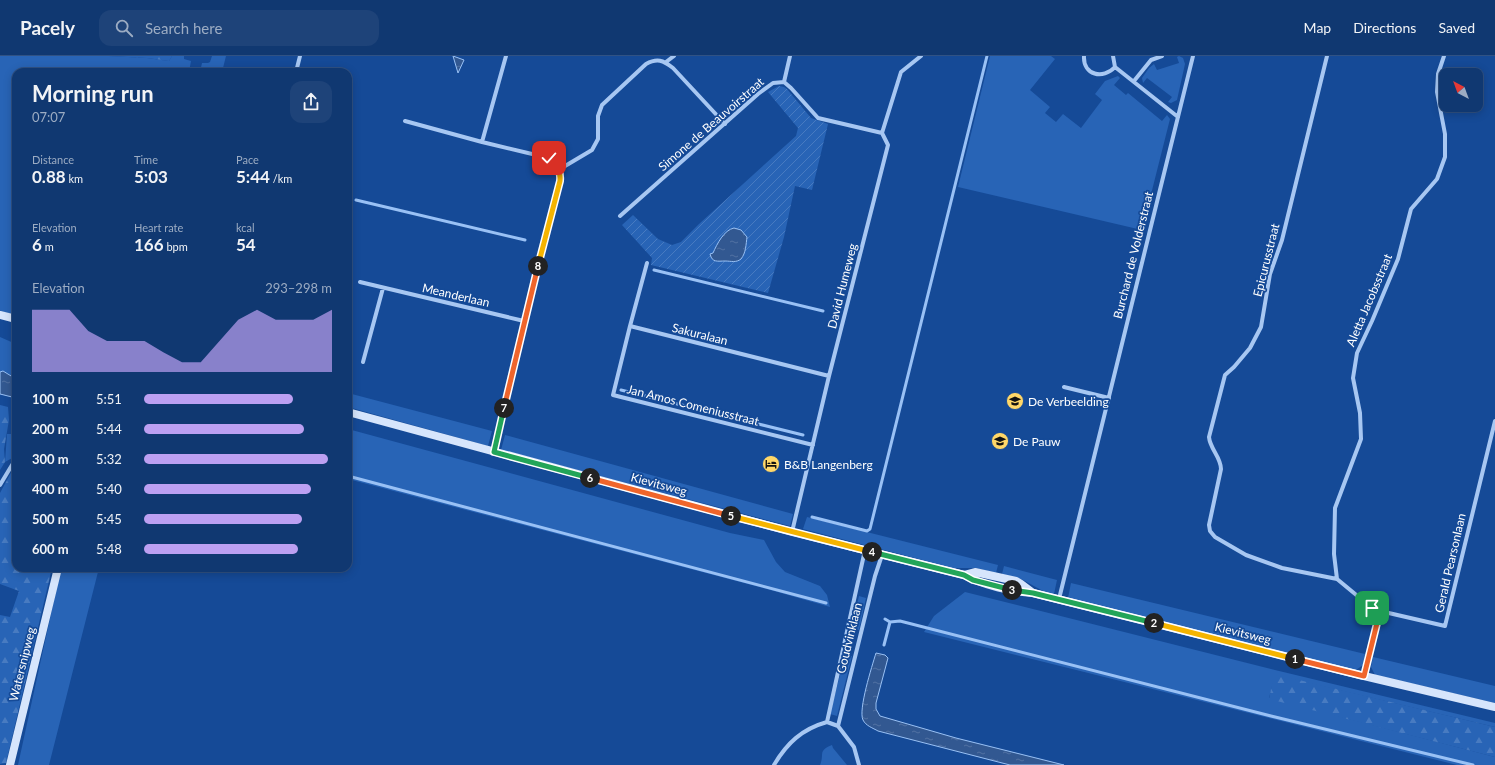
<!DOCTYPE html>
<html lang="en">
<head>
<meta charset="utf-8">
<style>
	body { margin:0; font-family:Lato,sans-serif; background:#1e4379; color:#f1f3f6; height:100vh; display:flex; flex-direction:column; font-size:15px; white-space:nowrap }
	* { box-sizing:border-box; margin:0 }
	p { font-size:13px; color:#9cacc3 }
	.icon { flex:none; width:22px; height:22px; fill:none; stroke:currentColor; stroke-width:2; stroke-linecap:round; stroke-linejoin:round }
	.map { position:relative; flex:1; overflow:hidden }
	.sheet { position:absolute; left:12px; top:12px; width:340px; height:504px; display:flex; flex-direction:column; background:#103871; border-radius:12px; box-shadow:0 2px 10px #0003,0 0 0 1px #305284 }
	.sheet>* { flex:none }
	.needle { width:26px; rotate:319deg }
	.buttons { position:absolute; left:1439px; top:12px; display:grid; gap:8px }
	.buttons a { display:grid; place-items:center; width:44px; height:44px; border-radius:8px; background:#103871; box-shadow:0 2px 10px #0003,0 0 0 1px #305284; font-size:20px }
	.pin { position:absolute; display:grid; place-items:center; width:34px; height:34px; color:#fff; margin:-17px; border-radius:8px; box-shadow:0 2px 6px #0006 }
	.km { position:absolute; width:20px; height:20px; margin:-10px; border-radius:50%; background:#222; color:#fff; font-size:11px; line-height:20px; text-align:center }
	.round { display:grid; place-items:center; flex:none; width:42px; height:42px; border-radius:12px; background:#1e4379 }
	.summary { display:flex; align-items:center; justify-content:space-between; height:68px; padding:0 20px }
	h1 { font-size:22px; font-weight:700; line-height:30px }
	.stats { display:grid; grid-template-columns:repeat(3,1fr); gap:6px; height:68px; padding:4px 20px }
	.stats div { display:grid; align-content:center }
	.stats b { font-size:17px; font-weight:700 }
	.stats small { font-size:11px; font-weight:400 }
	.stats p { font-size:11px }
	.chart { height:112px; padding:8px 20px }
	.chart p { display:flex; justify-content:space-between }
	.chart svg { width:100%; height:72px; margin-top:4px; fill:#bca0f2; opacity:.7 }
	ul { padding:0 20px; list-style:none; font-size:13px }
	li { display:grid; grid-template-columns:64px 48px 1fr; align-items:center; height:30px }
	li i { height:10px; border-radius:5px; background:#bca0f2 }
	header { display:flex; align-items:center; gap:24px; box-sizing:border-box; height:56px; padding:0 20px; background:#103871; border-bottom:1px solid #305284 }
	header strong { font-size:19px }
	nav { display:flex; gap:22px; margin-inline-start:auto; font-size:14px }
	.search { width:280px; height:36px; background:#1e4379; display:flex; align-items:center; gap:10px; box-sizing:border-box; padding:0 14px; border-radius:12px; color:#9cacc3; font-size:15px }
	.map>svg:first-child { display:block }
	.grass { fill:#2864b6 }
	.forest { fill:url(#forest-firs) }
	.garden { fill:url(#garden-furrows) }
	.water { fill:url(#water-ripples); stroke:#99c1f5 }
	.lines { fill:none; stroke-linecap:round; stroke-linejoin:round }
	.stream { stroke:#99c1f5; stroke-width:3 }
	.street { stroke:#a7c7f2; stroke-width:4 }
	.secondary { stroke:#d6e5fc; stroke-width:8 }
	.split-1-casing { stroke:#fff; stroke-width:8 }
	.split-2-casing { stroke:#fff; stroke-width:8 }
	.split-3-casing { stroke:#fff; stroke-width:8 }
	.split-4-casing { stroke:#fff; stroke-width:8 }
	.split-5-casing { stroke:#fff; stroke-width:8 }
	.split-6-casing { stroke:#fff; stroke-width:8 }
	.split-7-casing { stroke:#fff; stroke-width:8 }
	.split-8-casing { stroke:#fff; stroke-width:8 }
	.split-9-casing { stroke:#fff; stroke-width:8 }
	.split-1 { stroke:#f0652b; stroke-width:5 }
	.split-2 { stroke:#f5b400; stroke-width:5 }
	.split-3 { stroke:#22a559; stroke-width:5 }
	.split-4 { stroke:#22a559; stroke-width:5 }
	.split-5 { stroke:#f5b400; stroke-width:5 }
	.split-6 { stroke:#f0652b; stroke-width:5 }
	.split-7 { stroke:#22a559; stroke-width:5 }
	.split-8 { stroke:#f0652b; stroke-width:5 }
	.split-9 { stroke:#f5b400; stroke-width:5 }
	.labels { text-anchor:middle; dominant-baseline:central; stroke-width:3.5; stroke-linejoin:round; paint-order:stroke }
	.street-label { font-size:12px; fill:#fff; stroke:#154a97 }
	.poi-label { font-size:12px; fill:#fff; stroke:#154a97; text-anchor:start }
</style>
</head>
<body>
<header>
<strong>Pacely</strong>
<div class="search"><svg class="icon" aria-label="search" viewBox="0 0 24 24"><circle cx="10" cy="10" r="6"/><path d="M15 15l6 6"/></svg>Search here</div>
<nav><a>Map</a><a>Directions</a><a>Saved</a></nav>
</header>
<div class="map">
<svg width="1495" height="709" viewBox="0 0 1495 709">
	<defs>
		<pattern id="forest-firs" width="22" height="20" patternUnits="userSpaceOnUse"><rect width="22" height="20" fill="#2864b6"/><path d="M5 1l3.5 6h-7zM16 11l3.5 6h-7z" fill="#487bc1"/></pattern>
		<pattern id="garden-furrows" width="10" height="10" patternUnits="userSpaceOnUse"><rect width="10" height="10" fill="#2864b6"/><path d="M-1 1l2-2M0 10L10 0M9 11l2-2" fill="none" stroke="#487bc1"/></pattern>
		<pattern id="water-ripples" width="26" height="14" patternUnits="userSpaceOnUse"><rect width="26" height="14" fill="#325891"/><path d="M2 4q2-2 4 0t4 0M15 11q2-2 4 0t4 0" fill="none" stroke="#5171a2"/></pattern>
	</defs>
	<rect width="100%" height="100%" fill="#154a97"/>
	<!-- grass -->
	<path class="grass" d="M0,0h109l38,2 22,3 3,-5h12v3l7,2 -2,11h-173v243l-16,-4z
		M212,0h14l-4,16h-22l2,-9h6l2,-1z
		M990,0h61l4,3 -25,31 20,17 -5,6 11,9 7,-8 18,14 21,-28 -7,-6 10,-13 13,-5 2,2 -6,7 12,10 2,-2 34,28 5,-6 3,4 -28,111 -184,-43z
		M1179,0l4,2 2,6 -8,36 -6,3 -3,-1 4,-5 -25,-19 -4,5 -1,-5 7,-10 5,-4 3,6 22,-7 -2,-6z
		M0,281l16,7v35l-13,-8 -3,1z
		M348,337l144,38 -4,15 -140,-39z
		M348,373l382,104 34,7 12,22 9,10 35,14 7,9 3,12 -56,-16 -426,-112z
		M7,378h9v22l-11,6z
		M505,379l288,79 -3,12 -289,-76z
		M807,461l191,48 -2,8 -20,-5h-23l-150,-39z
		M1004,510l53,14 -3,14 -11,-3 -20,-11 -21,-6z
		M61,512h38l-50,197h-31z
		M1071,527l294,71 -2,11 -7,5 -288,-72z
		M965,536l310,78 220,53v4l-220,-52 -6,23 226,59v8h-38l-533,-133 10,-16z
		M859,540l7,2 -7,32 -8,-2z
		M845,599l7,1 -15,60 -7,-2z
		M1373,601l122,29v17l-120,-28 -4,-8z
		M832,689l1,3 14,17h-27c5,-11 -3,-14 12,-20z"/>
	<!-- forest -->
	<path class="forest" d="M109,0h63l-3,5 -22,-3z
		M0,349l8,2 1,13 -5,29 1,13 -5,8z
		M16,410v102h36l-46,195 -6,1v-149l10,2 9,-26 -19,-7v-91l14,-26z
		M1274,618l221,53v30l-226,-58z"/>
	<!-- garden -->
	<path class="garden" d="M779,30l5,1 3,2 24,29 17,6 -16,66 -17,-4 -11,51 -16,56 -117,-28 1,-7 -30,-33 11,-10 25,24 14,6 9,-3 18,-18 97,-88 2,-8 -30,-36z"/>
	<!-- water -->
	<path class="water" d="M453,0l11,4 -6,13z
		M734,172l7,2 6,7c-1,7 -1,16 -6,22 -5,4 -10,2 -16,2 -7,0 -13,2 -15,-7l3,-1c4,-9 11,-23 21,-25z
		M3,315l13,8v19l-16,-4v-22z
		M876,597l9,2 3,3 -12,45v6l4,7 76,22 108,27h-54l-132,-34c-5,-3 -12,-5 -15,-11 -5,-10 9,-54 13,-67z"/>
	<g class="lines">
		<!-- stream -->
		<path class="stream" d="M356,144l169,40
			M654,214l169,41
			M621,334l182,45
			M348,420l478,127
			M812,461l55,14 3,-2 117,-473
			M885,563l5,3 10,-1 371,95 202,49
			M884,589l6,-23"/>
		<!-- street -->
		<path class="street" d="M1084,0c-1,19 19,24 31,11l-2,-11
			M1327,0l-45,184 -12,34 -9,53 -11,21 -16,19 -9,8 -16,62c1,12 12,20 12,32l-12,56 1,6 5,6 31,18 36,13 55,11
			M666,6l8,-6
			M1115,11l63,50
			M296,16l4,-16
			M1134,25l17,-21 11,-4
			M784,26l6,-26
			M405,65l77,21
			M560,113l32,-19 6,-11v-23l4,-11 44,-41c11,-6 17,-4 27,4l52,56
			M620,160l138,-122 15,-11 11,-1 7,6 27,30 64,15
			M647,207l-17,63 199,50
			M360,226l164,39
			M630,270l-17,69 200,50
			M363,306l20,-74
			M1064,331l45,11
			M494,395l30,-130 37,-145c-2,-9 -5,-12 -12,-18l-67,-16 24,-86
			M0,429l12,-20 4,-4
			M792,476l37,-156 59,-231 -6,-12 19,-61 20,-16
			M1059,543l134,-543
			M1380,555l-8,-3 -35,-29 -3,-25 1,-46 26,-69 -1,-26 -7,-35 4,-25 15,-32 26,-62 13,-50 26,-30 8,-22v-23l-8,-42 1,-18 6,-18
			M1364,620l16,-65 65,15 50,-205
			M827,666l38,-172
			M827,666l11,4
			M838,670l37,-150 7,-21
			M838,670l16,21 5,18
			M774,709c13,-22 28,-36 53,-43"/>
		<!-- secondary -->
		<path class="secondary" d="M0,259l16,4
			M348,356l444,120 172,43c19,10 48,17 69,18l331,83 131,31
			M964,519l11,-3 41,9 5,3 12,9
			M10,709l48,-197"/>
	</g>
	<g class="lines">
		<!-- split-1 casing -->
		<g class="split-1-casing">
			<path id="split-1" d="M1295,603l69,17 16,-65 -8,-3"/>
		</g>
		<!-- split-2 casing -->
		<g class="split-2-casing">
			<path id="split-2" d="M1154,567l141,36"/>
		</g>
		<!-- split-3 casing -->
		<g class="split-3-casing">
			<path id="split-3" d="M1012,534l21,3 121,30"/>
		</g>
		<!-- split-4 casing -->
		<g class="split-4-casing">
			<path id="split-4" d="M872,496l92,23 9,5 39,10"/>
		</g>
		<!-- split-5 casing -->
		<g class="split-5-casing">
			<path id="split-5" d="M731,460l141,36"/>
		</g>
		<!-- split-6 casing -->
		<g class="split-6-casing">
			<path id="split-6" d="M590,422l141,38"/>
		</g>
		<!-- split-7 casing -->
		<g class="split-7-casing">
			<path id="split-7" d="M504,352l-10,44 96,26"/>
		</g>
		<!-- split-8 casing -->
		<g class="split-8-casing">
			<path id="split-8" d="M504,352l34,-142"/>
		</g>
		<!-- split-9 casing -->
		<g class="split-9-casing">
			<path id="split-9" d="M538,210l22,-85c1,-11 -3,-16 -11,-23"/>
		</g>
		<!-- split-1 -->
		<use href="#split-1" class="split-1"/>
		<!-- split-2 -->
		<use href="#split-2" class="split-2"/>
		<!-- split-3 -->
		<use href="#split-3" class="split-3"/>
		<!-- split-4 -->
		<use href="#split-4" class="split-4"/>
		<!-- split-5 -->
		<use href="#split-5" class="split-5"/>
		<!-- split-6 -->
		<use href="#split-6" class="split-6"/>
		<!-- split-7 -->
		<use href="#split-7" class="split-7"/>
		<!-- split-8 -->
		<use href="#split-8" class="split-8"/>
		<!-- split-9 -->
		<use href="#split-9" class="split-9"/>
	</g>
	<!-- icons -->
	<defs>
		<g id="school-disc" transform="scale(0.9)"><circle r="9.5" fill="#ffd768" stroke="#154a97"/><path d="M0-5L7-2L0 1L-7-2ZM-4 1L0 2.5L4 1V4Q0 6-4 4Z" fill="#111"/></g>
		<g id="hotel-disc" transform="scale(0.9)"><circle r="9.5" fill="#ffd768" stroke="#154a97"/><path d="M-6-4.5h1.5V1H6V5H4.5V3h-9V5H-6ZM-4 0a1.8 1.8 0 1 1 3.6 0ZM.5 0V-2.5h3Q6-2.5 6 0Z" fill="#111"/></g>
	</defs>
	<g fill-rule="evenodd">
		<use href="#school-disc" x="1015" y="345"/>
		<use href="#school-disc" x="1000" y="385"/>
		<use href="#hotel-disc" x="771" y="408"/>
	</g>
	<g class="labels">
		<!-- street labels -->
		<g class="street-label">
			<text transform="translate(711 68) rotate(-41)">Simone de Beauvoirstraat</text>
			<text transform="translate(1133 199) rotate(-76)">Burchard de Volderstraat</text>
			<text transform="translate(1266 204) rotate(-76)">Epicurusstraat</text>
			<text transform="translate(842 230) rotate(-76)">David Humeweg</text>
			<text transform="translate(456 239) rotate(13)">Meanderlaan</text>
			<text transform="translate(1369 244) rotate(-67)">Aletta Jacobsstraat</text>
			<text transform="translate(700 278) rotate(14)">Sakuralaan</text>
			<text transform="translate(693 349) rotate(14)">Jan Amos Comeniusstraat</text>
			<text transform="translate(659 428) rotate(15)">Kievitsweg</text>
			<text transform="translate(1450 507) rotate(-77)">Gerald Pearsonlaan</text>
			<text transform="translate(1243 577) rotate(14)">Kievitsweg</text>
			<text transform="translate(849 582) rotate(-76)">Goudvinklaan</text>
			<text transform="translate(22 608) rotate(-76)">Watersnipweg</text>
		</g>
		<!-- poi labels -->
		<g class="poi-label">
			<text x="1028" y="345">De Verbeelding</text>
			<text x="1013" y="385">De Pauw</text>
			<text x="784" y="408">B&amp;B Langenberg</text>
		</g>
	</g>
</svg>
<div class="buttons">
<a><svg class="needle" viewBox="-14 -14 28 28"><path d="M0-13l5 13h-10z" fill="#e53935"/><path d="M0 13l5-13h-10z" fill="#9cacc3"/></svg></a>
</div>
<div class="pin" style="left:1372px;top:552px;background:#1e9e55"><svg class="icon" aria-label="arrive" viewBox="0 0 24 24"><path d="M6 21V4h12l-3 4 3 4H6"/></svg></div>
<div class="pin" style="left:549px;top:102px;background:#d93025"><svg class="icon" aria-label="check" viewBox="0 0 24 24"><path d="M5 12l5 5 9-10"/></svg></div>
<b class="km" style="left:1295px;top:603px">1</b>
<b class="km" style="left:1154px;top:567px">2</b>
<b class="km" style="left:1012px;top:534px">3</b>
<b class="km" style="left:872px;top:496px">4</b>
<b class="km" style="left:731px;top:460px">5</b>
<b class="km" style="left:590px;top:422px">6</b>
<b class="km" style="left:504px;top:352px">7</b>
<b class="km" style="left:538px;top:210px">8</b>
<section class="sheet">
<div class="summary"><div><h1>Morning run</h1><p>07:07</p></div><a class="round"><svg class="icon" aria-label="share" viewBox="0 0 24 24"><path d="M12 15V3M7 8l5-5 5 5M5 13v7h14v-7"/></svg></a></div>
<div class="stats">
<div><p>Distance</p><b>0.88<small> km</small></b></div>
<div><p>Time</p><b>5:03</b></div>
<div><p>Pace</p><b>5:44<small> /km</small></b></div>
</div>
<div class="stats">
<div><p>Elevation</p><b>6<small> m</small></b></div>
<div><p>Heart rate</p><b>166<small> bpm</small></b></div>
<div><p>kcal</p><b>54</b></div>
</div>
<div class="chart"><p><span>Elevation</span>293–298 m</p>
<svg viewBox="0 0 160 44" preserveAspectRatio="none"><path d="M0 44V6L10 6L20 6L30 19L40 25L50 25L60 25L70 32L80 38L90 38L100 25L110 12L120 6L130 12L140 12L150 12L160 6V44z"/></svg>
</div>
<ul>
<li><b>100 m</b>5:51<i style="width:79%"></i></li>
<li><b>200 m</b>5:44<i style="width:85%"></i></li>
<li><b>300 m</b>5:32<i style="width:98%"></i></li>
<li><b>400 m</b>5:40<i style="width:89%"></i></li>
<li><b>500 m</b>5:45<i style="width:84%"></i></li>
<li><b>600 m</b>5:48<i style="width:82%"></i></li>
</ul>
</section>
</div>
</body>
</html>
